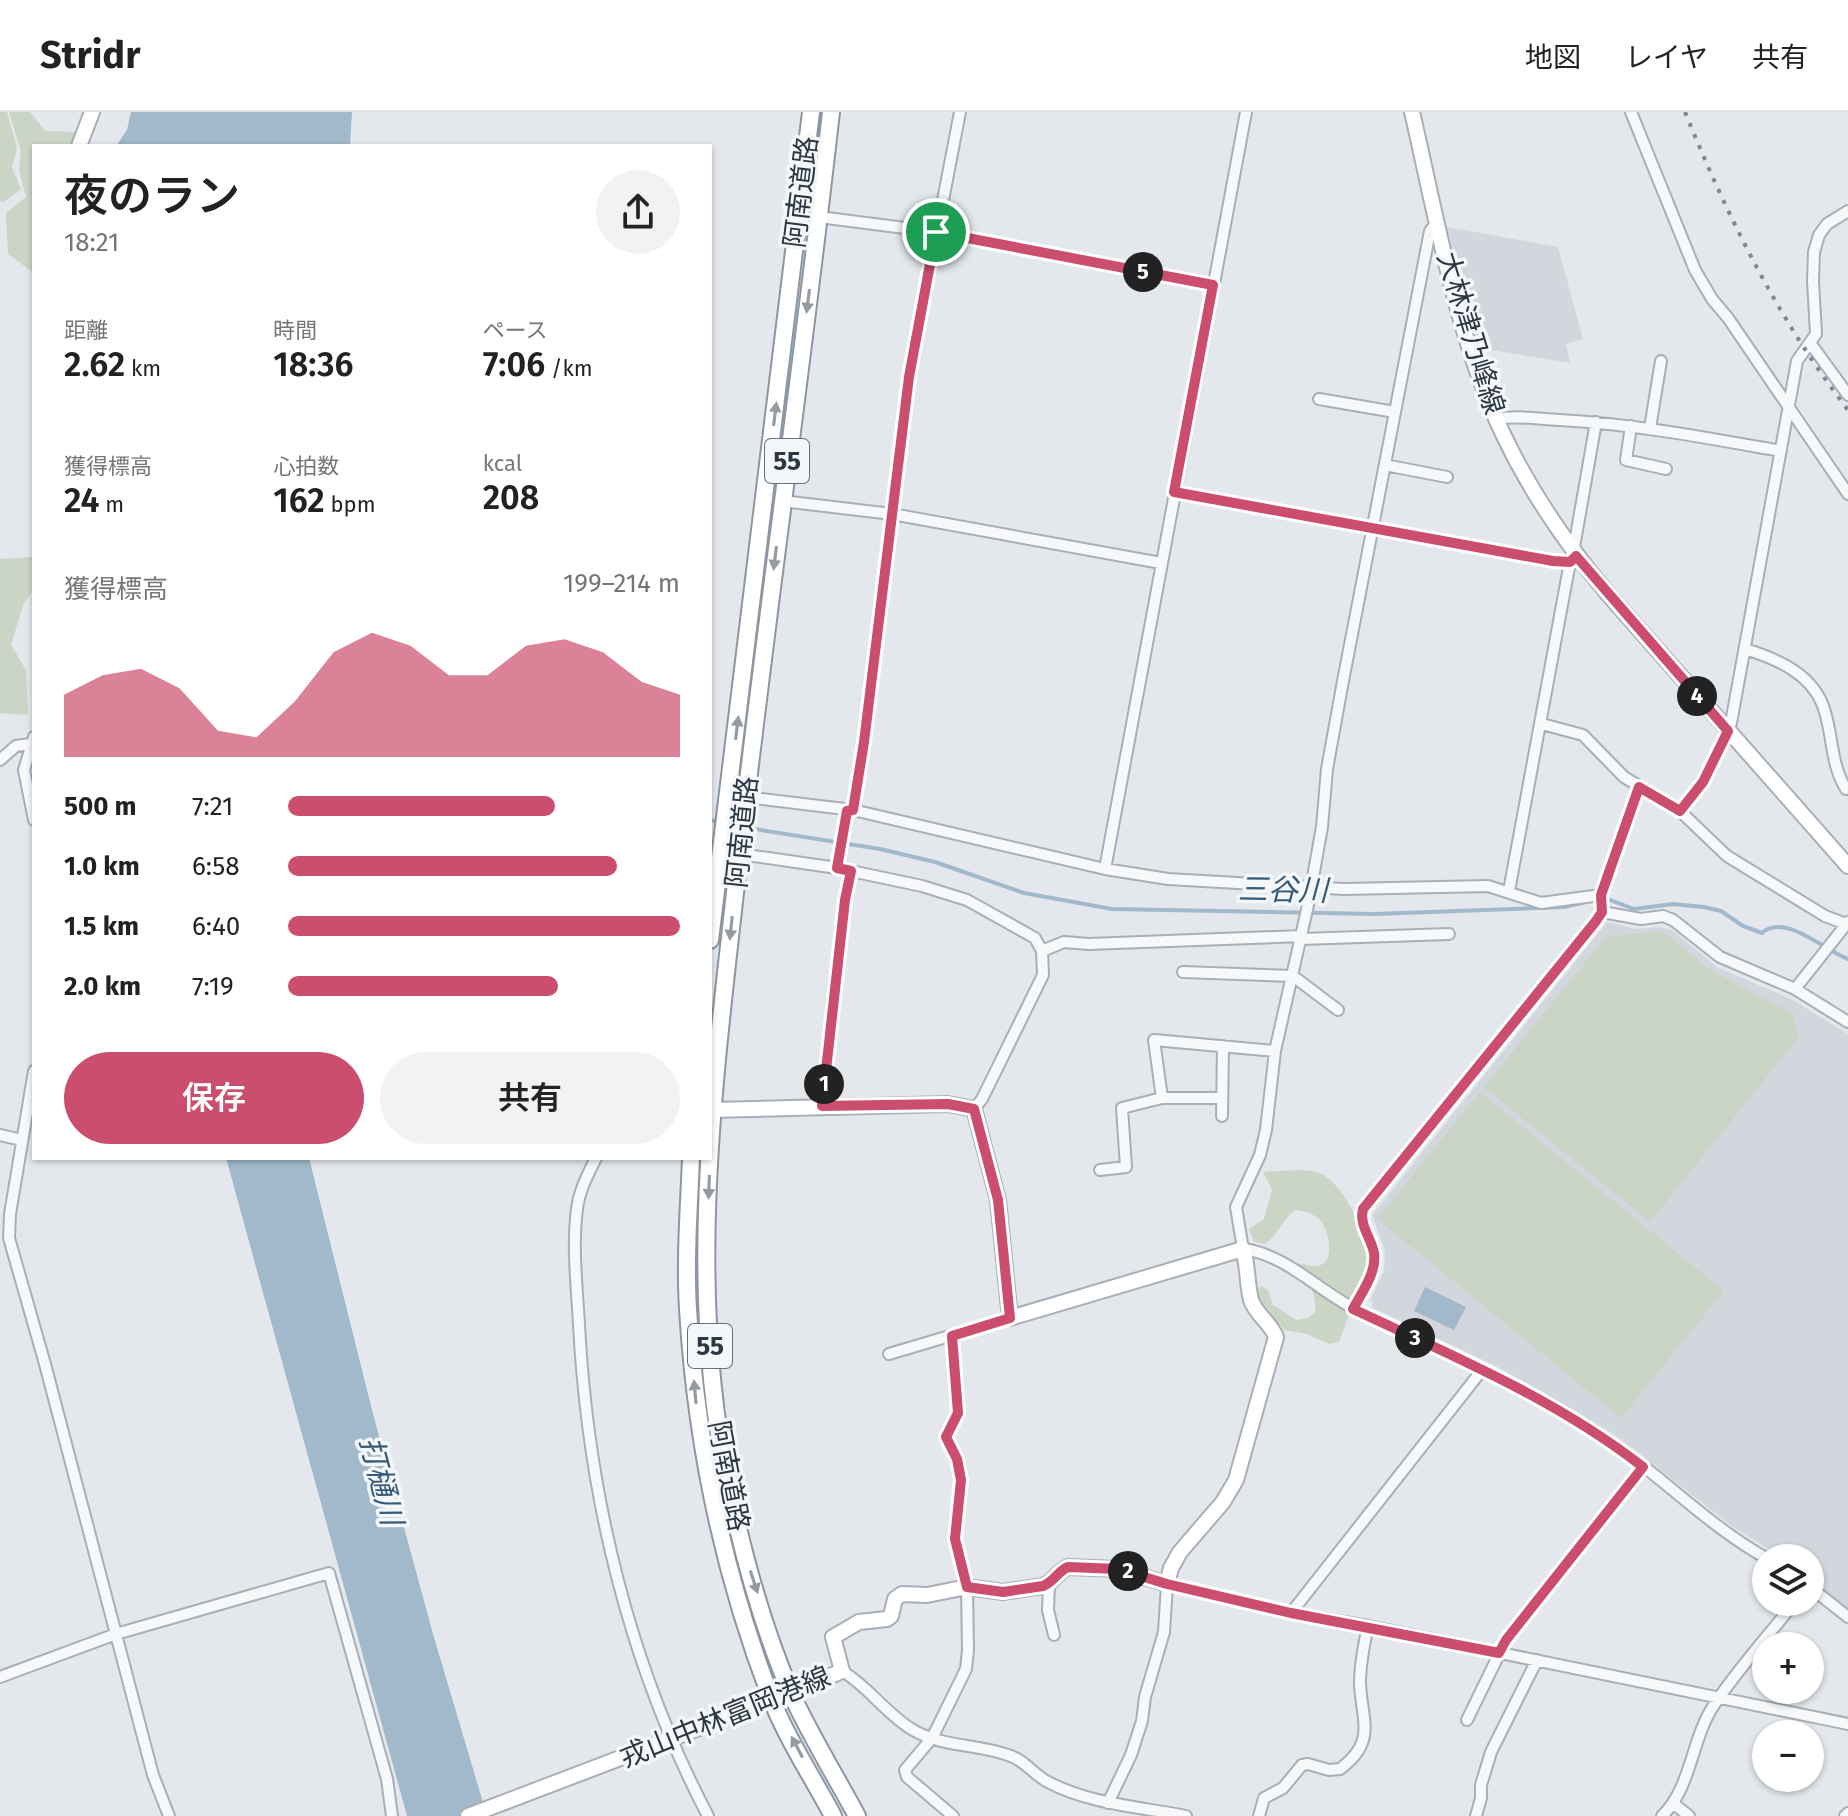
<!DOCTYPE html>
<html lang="ja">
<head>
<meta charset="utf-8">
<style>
	body { margin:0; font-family:"Fira Sans","Noto Sans JP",sans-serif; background:#f2f2f2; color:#222; height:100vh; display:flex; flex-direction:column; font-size:30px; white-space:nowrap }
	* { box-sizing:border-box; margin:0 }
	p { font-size:26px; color:#767676 }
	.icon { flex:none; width:44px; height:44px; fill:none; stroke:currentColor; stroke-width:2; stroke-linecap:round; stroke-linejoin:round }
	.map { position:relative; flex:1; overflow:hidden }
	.sheet { position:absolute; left:32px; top:32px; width:680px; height:1016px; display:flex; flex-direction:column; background:#fff; border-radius:0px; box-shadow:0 2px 6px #0004 }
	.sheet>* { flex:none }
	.fabs { position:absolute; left:1752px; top:1432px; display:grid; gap:16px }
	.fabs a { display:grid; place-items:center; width:72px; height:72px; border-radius:50%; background:#fff; box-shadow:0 2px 6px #0004; font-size:40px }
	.pin { position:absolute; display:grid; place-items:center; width:68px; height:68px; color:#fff; margin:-34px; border:4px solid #fff; border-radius:50%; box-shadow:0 2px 8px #0007 }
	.km { position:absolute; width:40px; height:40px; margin:-20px; border-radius:50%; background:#222; color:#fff; font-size:22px; line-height:40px; text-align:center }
	.round { display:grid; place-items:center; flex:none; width:84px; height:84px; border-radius:42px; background:#f2f2f2 }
	.headline { display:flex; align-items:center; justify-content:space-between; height:136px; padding:0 32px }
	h1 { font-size:44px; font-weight:600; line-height:60px }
	.metrics { display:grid; grid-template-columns:repeat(3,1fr); gap:12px; height:136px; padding:8px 32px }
	.metrics div { display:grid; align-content:center }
	.metrics b { font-size:34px; font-weight:600 }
	.metrics small { font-size:22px; font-weight:400 }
	.metrics p { font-size:22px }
	.chart { height:224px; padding:16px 32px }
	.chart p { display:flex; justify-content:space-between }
	.chart svg { width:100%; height:144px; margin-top:8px; fill:#cc4e6e; opacity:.7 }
	.cta { display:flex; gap:16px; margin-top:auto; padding:16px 32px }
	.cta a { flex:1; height:92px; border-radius:48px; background:#cc4e6e; color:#fff; font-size:32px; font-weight:600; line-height:92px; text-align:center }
	.cta a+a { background:#f2f2f2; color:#222 }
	ul { padding:0 32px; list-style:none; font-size:26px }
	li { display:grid; grid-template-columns:128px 96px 1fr; align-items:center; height:60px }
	li i { height:20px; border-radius:10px; background:#cc4e6e }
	header { display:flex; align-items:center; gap:48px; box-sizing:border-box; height:112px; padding:0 40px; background:#fff; border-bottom:2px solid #e0e0e0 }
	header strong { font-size:38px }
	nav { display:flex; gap:44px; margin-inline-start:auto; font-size:28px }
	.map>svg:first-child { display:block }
	.built { fill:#d2d7de }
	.green { fill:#cbd5c6 }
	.water { fill:#a1b9ca }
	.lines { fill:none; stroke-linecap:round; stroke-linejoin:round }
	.stream { stroke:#a1b9ca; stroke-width:4 }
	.minor-casing { stroke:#a9afb6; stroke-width:14 }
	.secondary-casing { stroke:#a9afb6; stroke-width:18 }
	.trunk-casing { stroke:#8c97a2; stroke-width:20 }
	.minor { stroke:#f7f8fa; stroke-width:10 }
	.secondary { stroke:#fff; stroke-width:14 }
	.trunk { stroke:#fff; stroke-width:16 }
	.rail { stroke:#7e8995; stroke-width:4; stroke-dasharray:4 8; stroke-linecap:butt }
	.oneway { fill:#969ba2 }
	.route-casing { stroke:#fff; stroke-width:16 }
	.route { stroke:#cc4e6e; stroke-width:10 }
	.labels { text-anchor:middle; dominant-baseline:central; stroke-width:7; stroke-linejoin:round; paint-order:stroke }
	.shield { fill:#f4f7f9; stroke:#68717a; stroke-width:2 }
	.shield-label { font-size:26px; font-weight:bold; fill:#2c3744 }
	.street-label { font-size:28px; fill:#2c3744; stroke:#f4f7f9 }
	.water-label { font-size:30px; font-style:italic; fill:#375a77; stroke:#f4f7f9 }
</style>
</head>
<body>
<header>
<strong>Stridr</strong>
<nav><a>地図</a><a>レイヤ</a><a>共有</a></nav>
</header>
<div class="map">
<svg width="1848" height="1704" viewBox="0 0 1848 1704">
	<rect width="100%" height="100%" fill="#e4e8ec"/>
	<!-- built -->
	<path class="built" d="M1447,115l111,20 25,92 -17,5 4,19 -91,-15z
		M1607,810l28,7 24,-2 13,3 45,37 74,32 57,35v577l-38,-31v-22h-27l-50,-31 -116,-91 -25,-16 -98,-55 -121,-57 -2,-9 13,-28 1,-21 -13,-35z"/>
	<!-- green -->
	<path class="green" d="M0,0h7l10,36 -5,19 9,22 -17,13 -4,-1z
		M9,0h21l15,19 30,1 -5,14h-36v127l-26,-19 -2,-41 20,-16 -7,-26 2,-19z
		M34,445v32l-11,16 -12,40 15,25 2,45 -28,-2v-154z
		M1663,820l49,39 82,43 4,24 -148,184 -166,-135 123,-151z
		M1480,980l244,199 -103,127 -244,-199z
		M1300,1058c8,1 18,1 25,6 23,15 41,59 44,85l-30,81 -10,2 -22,-10 -22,-4 -25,-28 -4,-11 5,-5 7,4 5,15 24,15 11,-2 7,-6c2,-16 -7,-37 -18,-48 6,-1 14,3 20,2 19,-2 12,-36 3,-46 -7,-7 -16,-9 -25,-10 -13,10 -16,24 -30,34l-11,-2 -5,-13 15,-10 8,-29 -9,-18z"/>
	<!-- water -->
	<path class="water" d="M131,0h221l-2,34h-234l11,-16z
		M226,1046h83l63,252 61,224 54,182h-80z
		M1425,1175l41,20 -12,23 -40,-19z"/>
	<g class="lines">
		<!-- stream -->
		<path class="stream" d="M710,708l10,2
			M748,716l132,21 55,13 89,31 88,16 263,5 189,-7 21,-5
			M1601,788h9l24,9 39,-5 31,3 17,4 22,15 19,7c22,-21 63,18 86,26"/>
		<!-- minor casing -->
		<g class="minor-casing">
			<path id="minor" d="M1631,0l64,158 17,29 16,19 120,176
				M819,105l117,15 277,53
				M1437,110l-7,9 -87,450 -16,88 -5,58 -14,78 -33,146 -9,79 -6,25 -24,52 7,42c42,5 76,42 112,60 83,43 172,76 250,129 56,37 102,87 161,120
				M1811,232l37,51
				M1319,287l76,13
				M1497,307c19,-4 41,0 62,1 75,4 148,18 222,31
				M1631,314l-5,34 40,9
				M1650,316l11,-67
				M1385,353l62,12
				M1174,380l379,69 17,1 6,-6
				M782,389l110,13 269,49
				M1573,441l23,-131
				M1745,537c33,10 70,26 80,63 8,26 6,53 21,77
				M1542,612l41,11 41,42 56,34 47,45 98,60 21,8
				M34,625l-10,33 10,50
				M0,648l16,-14 14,-2
				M746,685l107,13 252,59 63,10 176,10 144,-3 53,17 60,-8 38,-108
				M853,698l11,-68 45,-365 51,-265
				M1680,699l23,-29 28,-59 66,-362 19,-27 -3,-53 1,-29 5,-17 8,-11 21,-13
				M740,742l97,14 10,-57
				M1105,757l141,-757
				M851,759l71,15 45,14 68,38 7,13 1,24 -61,124 -8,10
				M1509,779l61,-329
				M1602,800l39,7 22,-3 10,4 47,37 75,32 53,33
				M1301,827l148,-5
				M1042,839l22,-9 25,2 213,-8
				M1183,860l110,4 45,34
				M1795,877l53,-67
				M34,959l-24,143 -1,24 36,126 108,411 16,41
				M1162,986l-8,-58 121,11
				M822,994l23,-206 6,-29 -14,-3
				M1222,1004l1,-70
				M0,1023l22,5
				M596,1046c-8,16 -17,33 -19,51 -5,38 0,78 2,116 9,170 50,340 129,491
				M1100,1058l26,-3 -4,-59 40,-10h60
				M1353,1197c9,-17 24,-37 21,-56 -3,-16 -15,-27 -11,-44l233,-288 6,-9 -1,-17
				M952,1224l6,77 -12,24 11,22 4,21 -6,59 12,48 1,63 -2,19 -27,55 -7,14 -27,32 2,7 46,39
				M889,1242l121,-36
				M1049,1472l-1,26 6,25
				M1810,1475l38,30
				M1291,1501l191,-243
				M842,1559c26,15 44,43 71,59 29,17 64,14 95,25 17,5 25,19 40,27 42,22 92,25 138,34
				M0,1565l116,-43 213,-61 58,206 5,37
				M1467,1608l39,-80 137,-173
				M1108,1691l23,-48 11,-34 3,-24 19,-65 3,-48 124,29 77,13 480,98
				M1674,1692l15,12
				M1259,1704l5,-18 19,-10 19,-23 6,-1 21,6 11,-1c38,-28 21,-50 20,-86 0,-19 4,-39 8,-57
				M1476,1704l5,-18v-13l10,-33 46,-92
				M1662,1704c30,-29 29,-77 52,-111 24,-36 54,-69 81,-103
				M1845,1704l3,-3"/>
		</g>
		<!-- secondary casing -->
		<g class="secondary-casing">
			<path id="secondary" d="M1412,0c25,107 44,225 92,324 27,57 63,109 104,158l240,272
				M79,34l13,-34
				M468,1704l323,-123 51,-22 -9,-34 26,-15 28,-3 4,-3 4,-17 7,-5 25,1 40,-8 36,5 40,-6c11,-4 15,-15 25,-19l50,2 49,15 4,-16 9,-16 43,-50 13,-22 40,-143c-5,-14 -20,-22 -25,-37 -4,-16 -3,-34 -8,-51l-233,69 -12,-118 -24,-91 -26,-5 -238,6"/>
		</g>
		<!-- trunk casing -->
		<g class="trunk-casing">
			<path id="trunk" d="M831,0c-29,258 -66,514 -95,772 -22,197 -50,403 -8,600 14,66 36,147 63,209 19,42 44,82 66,123
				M710,828l101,-828
				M691,1046c-2,50 -6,101 -3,151 8,134 35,264 83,389 16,41 42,80 62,118"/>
		</g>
		<!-- minor -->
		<use href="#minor" class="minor"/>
		<!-- secondary -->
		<use href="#secondary" class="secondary"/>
		<!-- trunk -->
		<use href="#trunk" class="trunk"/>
		<!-- rail -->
		<path class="rail" d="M1685,0c43,106 93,207 163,298"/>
	</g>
	<!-- one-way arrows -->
	<defs><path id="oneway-solid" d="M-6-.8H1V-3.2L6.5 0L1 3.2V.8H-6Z" transform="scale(2)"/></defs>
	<g class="oneway">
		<use href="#oneway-solid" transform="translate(808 189) rotate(97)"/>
		<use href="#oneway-solid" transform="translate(775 302) rotate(-83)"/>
		<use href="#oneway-solid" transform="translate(775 446) rotate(97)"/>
		<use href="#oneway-solid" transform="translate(737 616) rotate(-83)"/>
		<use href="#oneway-solid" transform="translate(731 816) rotate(96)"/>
		<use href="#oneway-solid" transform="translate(709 1075) rotate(92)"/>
		<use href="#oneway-solid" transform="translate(695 1280) rotate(-95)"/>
		<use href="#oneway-solid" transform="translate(754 1470) rotate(72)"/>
		<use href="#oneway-solid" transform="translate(797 1635) rotate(-118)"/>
	</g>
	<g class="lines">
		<!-- route casing -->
		<g class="route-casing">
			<path id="route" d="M936,120l277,53 -39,207 379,69 17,1 6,-6 152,175 -25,51 -23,29 -41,-24 -38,108 1,17 -6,9 -233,288c-4,17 8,28 11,44 3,19 -12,39 -21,56 100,47 203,90 290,158l-137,173 -7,13 -208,-40 -124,-29 -49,-15 -50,-2c-10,4 -14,15 -25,19l-40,6 -36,-5 -12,-48 6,-59 -4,-21 -11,-22 12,-24 -6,-77 58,-18 -12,-118 -24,-91 -26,-5 -126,2 23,-206 6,-29 -14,-3 10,-57 6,-1 11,-68 45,-365z"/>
		</g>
		<!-- route -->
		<use href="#route" class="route"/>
	</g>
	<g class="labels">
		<!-- shield labels -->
		<g class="shield">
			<rect x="765" y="327" width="44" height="44" rx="6"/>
			<rect x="688" y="1212" width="44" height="44" rx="6"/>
		</g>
		<g class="shield-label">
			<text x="787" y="349">55</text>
			<text x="710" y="1234">55</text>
		</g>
		<!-- street labels -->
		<g class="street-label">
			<text transform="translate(801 80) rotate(-83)">阿南道路</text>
			<text transform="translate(1471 221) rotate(73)">大林津乃峰線</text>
			<text transform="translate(742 720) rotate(-84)">阿南道路</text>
			<text transform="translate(729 1364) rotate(79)">阿南道路</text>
			<text transform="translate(725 1605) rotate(-22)">戎山中林富岡港線</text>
		</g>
		<!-- water labels -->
		<g class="water-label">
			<text transform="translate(1283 778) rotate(1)">三谷川</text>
			<text transform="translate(381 1369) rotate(75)">打樋川</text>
		</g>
	</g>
</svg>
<div class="fabs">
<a><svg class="icon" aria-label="layers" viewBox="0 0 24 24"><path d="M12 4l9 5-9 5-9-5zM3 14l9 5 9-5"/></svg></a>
<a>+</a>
<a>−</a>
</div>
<div class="pin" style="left:936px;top:120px;background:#1e9e55"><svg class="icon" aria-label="arrive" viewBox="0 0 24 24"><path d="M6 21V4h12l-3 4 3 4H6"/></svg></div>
<b class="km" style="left:824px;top:972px">1</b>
<b class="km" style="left:1128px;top:1459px">2</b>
<b class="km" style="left:1415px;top:1226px">3</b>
<b class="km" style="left:1697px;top:584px">4</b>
<b class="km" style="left:1143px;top:160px">5</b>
<section class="sheet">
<div class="headline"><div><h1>夜のラン</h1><p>18:21</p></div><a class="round"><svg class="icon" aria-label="share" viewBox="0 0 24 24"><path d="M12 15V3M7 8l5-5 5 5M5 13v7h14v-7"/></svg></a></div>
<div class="metrics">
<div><p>距離</p><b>2.62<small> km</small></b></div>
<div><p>時間</p><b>18:36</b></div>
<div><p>ペース</p><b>7:06<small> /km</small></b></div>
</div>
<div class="metrics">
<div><p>獲得標高</p><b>24<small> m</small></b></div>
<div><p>心拍数</p><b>162<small> bpm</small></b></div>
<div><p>kcal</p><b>208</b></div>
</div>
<div class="chart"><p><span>獲得標高</span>199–214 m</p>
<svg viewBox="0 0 160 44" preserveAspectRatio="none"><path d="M0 44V25L10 19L20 17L30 23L40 36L50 38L60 27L70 12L80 6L90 10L100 19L110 19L120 10L130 8L140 12L150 21L160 25V44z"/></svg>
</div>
<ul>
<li><b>500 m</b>7:21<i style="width:68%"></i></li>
<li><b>1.0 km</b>6:58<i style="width:84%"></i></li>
<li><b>1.5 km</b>6:40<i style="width:100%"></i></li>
<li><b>2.0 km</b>7:19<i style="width:69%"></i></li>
</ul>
<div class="cta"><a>保存</a><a>共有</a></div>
</section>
</div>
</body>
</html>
